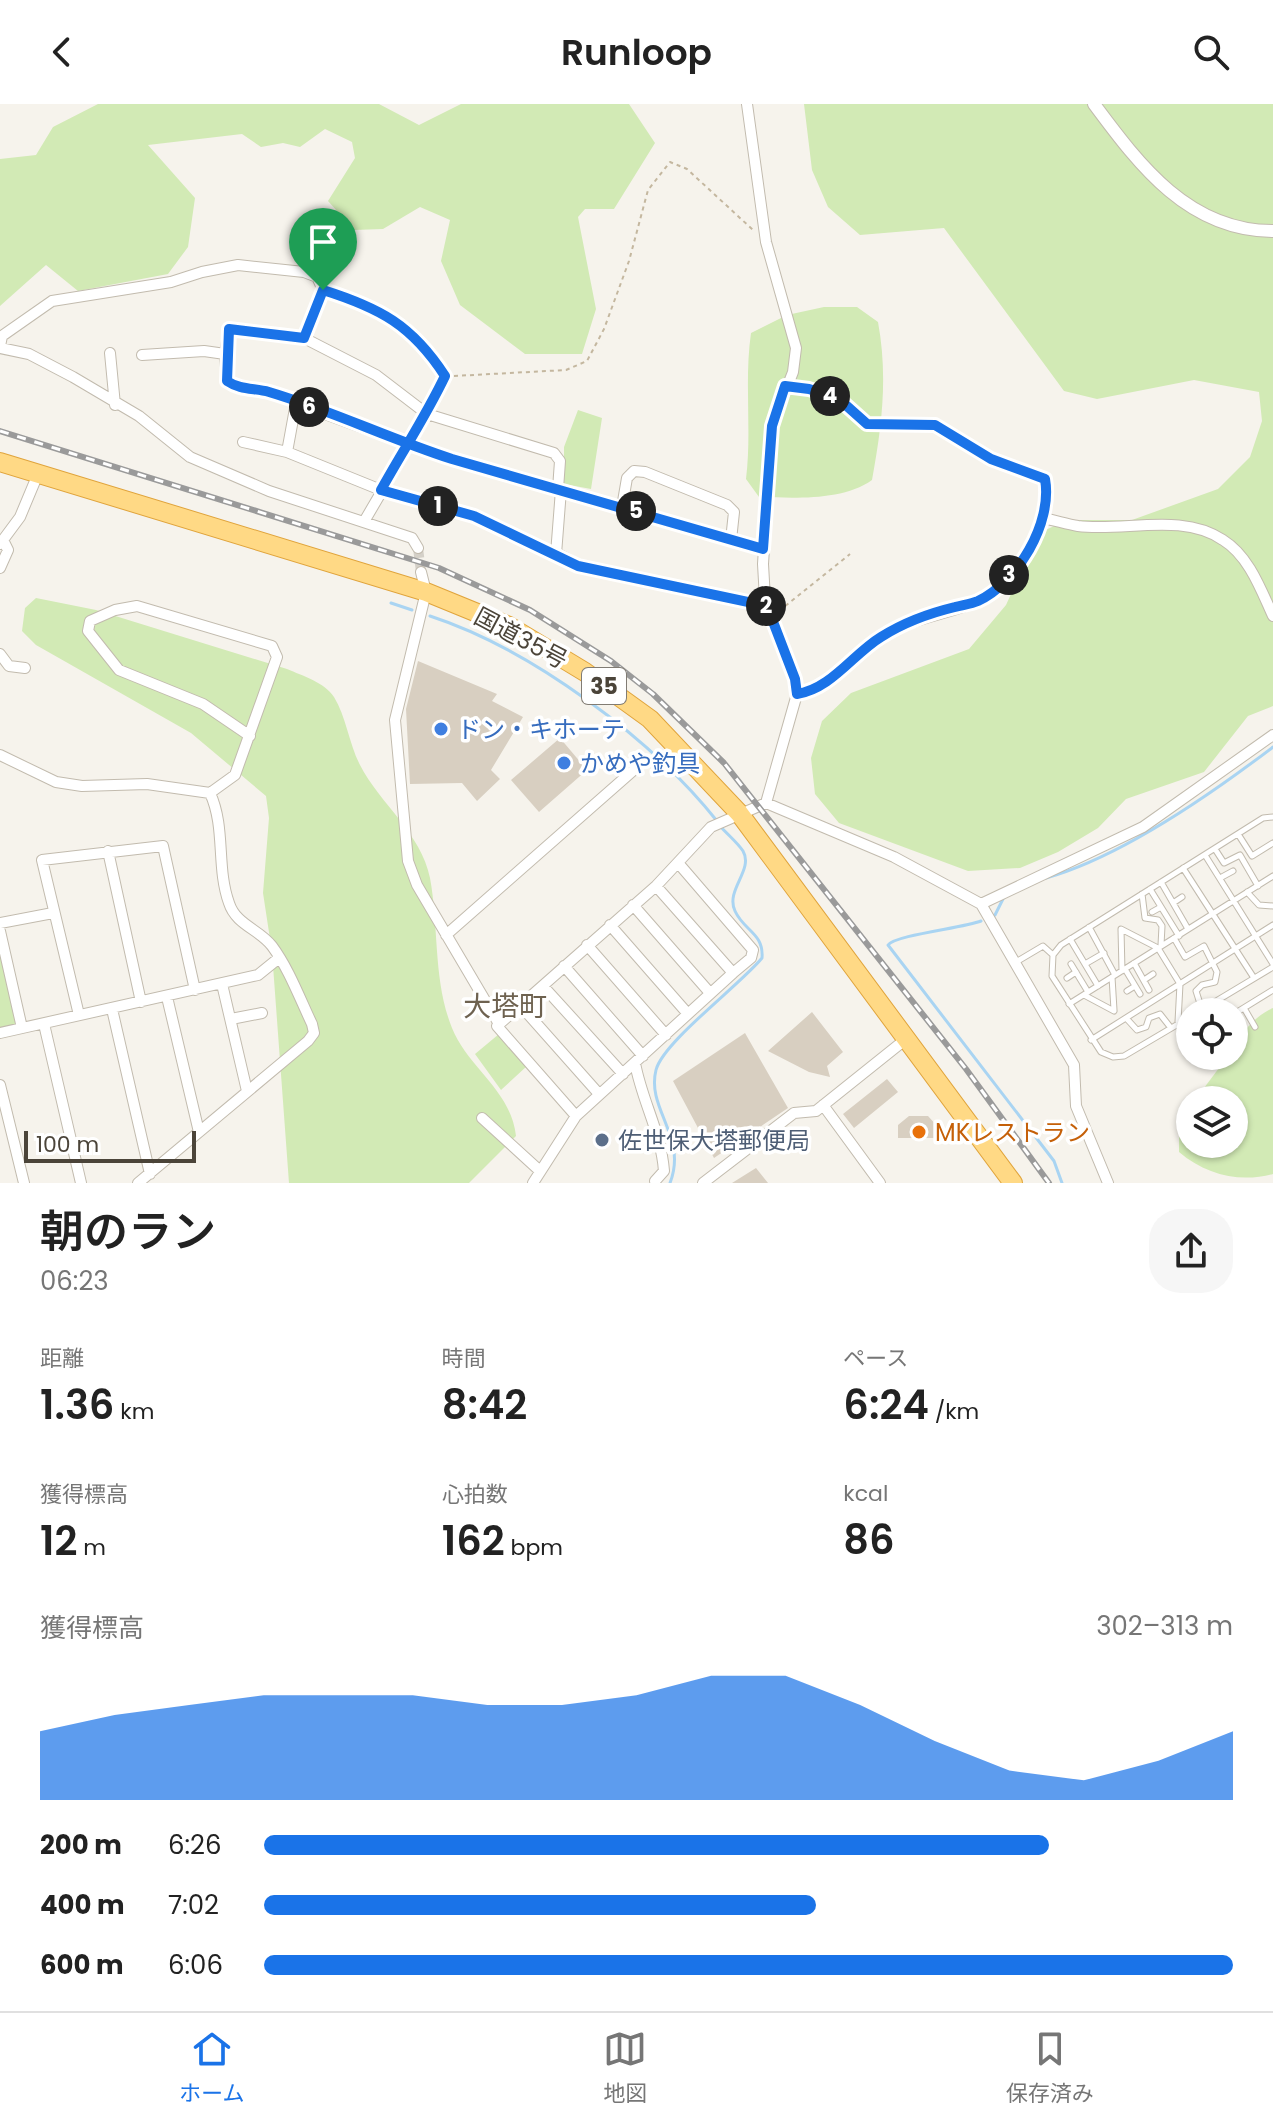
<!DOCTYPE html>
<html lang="ja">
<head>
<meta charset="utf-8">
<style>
	body { margin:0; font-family:Poppins,"Noto Sans JP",sans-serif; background:#f6f6f6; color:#222; height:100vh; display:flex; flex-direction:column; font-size:30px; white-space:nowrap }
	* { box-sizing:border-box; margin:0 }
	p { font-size:26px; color:#767676 }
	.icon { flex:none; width:44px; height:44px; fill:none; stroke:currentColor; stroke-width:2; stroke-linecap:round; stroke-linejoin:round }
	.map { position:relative; height:1079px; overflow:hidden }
	.panel { display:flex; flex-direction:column; background:#fff; flex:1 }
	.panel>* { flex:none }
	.controls { position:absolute; left:1176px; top:894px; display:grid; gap:16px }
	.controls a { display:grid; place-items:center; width:72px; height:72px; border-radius:50%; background:#fff; box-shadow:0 2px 6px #0004; font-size:40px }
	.scale { position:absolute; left:24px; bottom:20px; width:172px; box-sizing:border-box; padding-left:8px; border:4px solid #4b4439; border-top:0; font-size:22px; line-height:28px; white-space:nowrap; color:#4b4439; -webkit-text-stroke:6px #fff; paint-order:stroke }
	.pin { position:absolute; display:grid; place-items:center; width:68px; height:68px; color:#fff; margin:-82px -34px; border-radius:50% 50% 50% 0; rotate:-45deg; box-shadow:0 0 8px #0007 }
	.pin .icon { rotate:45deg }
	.km { position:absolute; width:40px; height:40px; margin:-20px; border-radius:50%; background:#222; color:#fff; font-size:22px; line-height:40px; text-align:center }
	.round { display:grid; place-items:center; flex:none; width:84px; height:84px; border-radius:32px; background:#f6f6f6 }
	.headline { display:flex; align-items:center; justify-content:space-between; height:136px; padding:0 40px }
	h1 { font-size:44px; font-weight:600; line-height:60px }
	.metrics { display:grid; grid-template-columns:repeat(3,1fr); gap:12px; height:136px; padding:8px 40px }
	.metrics div { display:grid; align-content:center }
	.metrics b { font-size:40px; font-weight:600 }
	.metrics small { font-size:22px; font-weight:400 }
	.metrics p { font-size:22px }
	.chart { height:224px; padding:16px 40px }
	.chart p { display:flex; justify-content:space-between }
	.chart svg { width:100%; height:144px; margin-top:8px; fill:#1a73e8; opacity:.7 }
	ul { padding:0 40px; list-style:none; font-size:26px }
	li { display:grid; grid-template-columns:128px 96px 1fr; align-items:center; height:60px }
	li i { height:20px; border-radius:10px; background:#1a73e8 }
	header { display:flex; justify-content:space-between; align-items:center; height:104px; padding:0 40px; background:#fff; font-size:36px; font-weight:600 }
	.menu { display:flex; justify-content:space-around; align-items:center; height:112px; border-top:2px solid #e0e0e0; background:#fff; font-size:22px; color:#767676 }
	.menu a { display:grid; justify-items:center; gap:4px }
	.menu .current { color:#1a73e8 }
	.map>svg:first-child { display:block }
	.green { fill:#d2eab5 }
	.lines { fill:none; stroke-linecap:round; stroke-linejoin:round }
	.stream { stroke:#a9d4f2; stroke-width:3 }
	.building { fill:#d8cfc1 }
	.minor-tunnel { stroke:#d4d0c8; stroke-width:10; stroke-dasharray:10 5; stroke-linecap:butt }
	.service-casing { stroke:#c2bbae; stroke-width:7 }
	.minor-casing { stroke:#c2bbae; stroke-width:12 }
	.tertiary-casing { stroke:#c2bbae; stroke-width:14 }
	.trunk-casing { stroke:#e0a43c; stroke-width:20 }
	.path { stroke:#c4b79f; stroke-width:2; stroke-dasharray:4 4; stroke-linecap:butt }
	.service { stroke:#fff; stroke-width:5 }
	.minor { stroke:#fff; stroke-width:10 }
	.tertiary { stroke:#fff; stroke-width:12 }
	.trunk { stroke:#ffd985; stroke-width:18 }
	.rail-casing { stroke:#9a9a9a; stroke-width:6 }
	.rail { stroke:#fff; stroke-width:3; stroke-dasharray:9; stroke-linecap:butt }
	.route-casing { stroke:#fff; stroke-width:16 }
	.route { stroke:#1a73e8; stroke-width:10 }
	.shop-dot { fill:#3f7fe0; stroke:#fff; stroke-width:3 }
	.food-dot { fill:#e8710a; stroke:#fff; stroke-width:3 }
	.service-dot { fill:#5c6f8a; stroke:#fff; stroke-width:3 }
	.labels { text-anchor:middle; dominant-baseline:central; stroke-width:7; stroke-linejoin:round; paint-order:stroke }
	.shield { fill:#fff; stroke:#817c74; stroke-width:2 }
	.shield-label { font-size:22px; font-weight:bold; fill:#4b4439 }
	.street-label { font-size:24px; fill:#4b4439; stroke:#fff }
	.shop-label { font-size:24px; fill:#366cbe; stroke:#fff; text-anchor:start }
	.food-label { font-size:24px; fill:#c56008; stroke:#fff; text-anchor:start }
	.service-label { font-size:24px; fill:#4e5e75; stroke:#fff; text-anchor:start }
	.quarter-label { font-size:28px; fill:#6e6250; stroke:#fff }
</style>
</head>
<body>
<header><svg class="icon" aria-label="back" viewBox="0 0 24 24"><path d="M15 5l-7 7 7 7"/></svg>Runloop<svg class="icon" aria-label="search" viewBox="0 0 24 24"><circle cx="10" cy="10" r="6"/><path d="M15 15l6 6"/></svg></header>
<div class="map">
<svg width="1273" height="1079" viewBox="0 0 1273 1079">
	<rect width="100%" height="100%" fill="#f6f3ec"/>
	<!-- green -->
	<path class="green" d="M98,0h281l40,21 42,-21h168l26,39 -41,66h-29l-7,8 18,92 -14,45h-57l-65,-49 -19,-44 9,-41 -30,-13 -37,22 -29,1 -26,-29 27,-43 -3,-16 -27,-13 -25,18 -17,-4 -22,4 -19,-13 -94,11 47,53 -7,49 -20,27 -90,17 -32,-26 -46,41v-147l36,-4 17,-28z
		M804,0h469v602l-25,10 -44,56 -78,27 -28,29 -40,24 -38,16 -52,3 -129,-48 -24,-29 -4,-36 11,-37 29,-28 118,-44 37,-44 33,-72 28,-13h65l86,-31 32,-32 12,-36 -3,-29 -65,-12 -97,19 -33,-8 -120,-163 -84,7 -32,-28 -16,-37z
		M824,203h33l21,15c10,54 4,104 -6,158 -29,21 -78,18 -113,17l-13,-18c6,-48 -2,-97 5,-146l36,-18z
		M578,306l24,8 -11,71 -27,-5v-37z
		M36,494l60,12 191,59c16,7 37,13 47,28 12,19 15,47 26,68 20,39 61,68 70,113 9,49 3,103 22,150 16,40 59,62 64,108l-47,47h-180l-17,-231 -9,-59 6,-75 -3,-22 -75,-63 -155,-88 -14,-14 3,-23z
		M0,850l17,71 -17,4z
		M1273,904v166c-33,9 -67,1 -94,-22v-30l11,-15v37h44v-44h-39l33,-44h6c0,-18 23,-42 39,-48z
		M499,930l28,32 -26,24 -26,-36z"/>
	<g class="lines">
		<!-- stream -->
		<path class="stream" d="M391,499l21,7
			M430,512c101,33 221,122 287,205
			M1046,774c75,-21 164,-83 227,-131
			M995,811l8,-16
			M981,817c-18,7 -86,14 -93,24l166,216 8,22
			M670,1079c18,-46 -24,-74 -14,-113 7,-28 85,-86 106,-112 2,-25 -18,-27 -27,-47 -10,-21 19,-41 8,-60 -6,-9 -15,-16 -22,-24"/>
	</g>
	<!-- building -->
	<path class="building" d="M418,557l79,33 -5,7 31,16 -32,53 9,9 -23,22 -15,-18 -52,1 -4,-75z
		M560,634l27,32 -48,42 -28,-32z
		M812,908l31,40 -16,14 3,11 -21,-5 -41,-21z
		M745,929l43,75 -74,50 -41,-77z
		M887,975l11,13 -44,36 -11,-14z
		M909,1012h19l10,11 3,11h-43v-13z
		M756,1064l12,15h-36z"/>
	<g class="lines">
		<!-- minor-tunnel -->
		<path class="minor-tunnel" d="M418,444l3,24"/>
		<!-- service casing -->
		<g class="service-casing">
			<path id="service" d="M1238,730l14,22 21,-13
				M1215,745l9,14 16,-8 18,31
				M1205,751l68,109
				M1183,764l71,110
				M1220,774l13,-7
				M1161,778l27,47
				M1150,785l29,47
				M1247,788l12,13 14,1
				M1142,790l3,24 13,2 4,6 -1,19
				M1173,799l9,-6
				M1152,808l9,-5
				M1089,823l26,48
				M1174,834l11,19 19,-11 13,26 -2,10 -13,3 -6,6 6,19
				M1070,835l28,47
				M1016,858l27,-16 10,9
				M1134,859l15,27
				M1071,860l17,28
				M1085,860l19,-11
				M1125,865l15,25
				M1122,867l-1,-42 37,19 22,36 -2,38
				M1112,873l2,33
				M1067,874l9,-6
				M1144,876l9,-6
				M1127,887l8,-5
				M1084,891l30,16
				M1069,900l204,-128
				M1244,904l11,19
				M1198,908l75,-45
				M1234,910l39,-24
				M1190,913l-66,39 -11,1 -12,-5 -49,-76 1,-21 8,-10 202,-127 10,-1
				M1126,914l11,12 9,-3 3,-9 11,-4 11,14
				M1091,936l182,-115"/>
		</g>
		<!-- minor casing -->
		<g class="minor-casing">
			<path id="minor" d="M747,0l19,138 30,106 -3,24 -21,54 -9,138 2,35 30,80 2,15 -31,109
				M304,234l19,-48c57,18 89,35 122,86l-18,38 127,39 6,8 -2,28 3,1 202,59
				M0,242l2,-10 50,-35 119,-19 31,-10 36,-7 66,7 13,5 6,13
				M0,244l29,6 44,23 66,39 51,41 79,34 143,47 6,10
				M110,249l5,52
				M225,250l4,-25 75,9 72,37 51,39 -62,106
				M142,251l62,-4 21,3 2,27c14,10 31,6 47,13 93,38 187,68 284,95
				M785,282l24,3 30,10 28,25 68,1 56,34 54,20c8,43 -28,104 -67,122 -31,14 -65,16 -97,36 -28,17 -50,52 -84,57
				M296,299l-9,49 94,38 93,26 82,38
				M243,338l44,10
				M622,403l5,-29 7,-7 11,1 82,33 7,7 -3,28
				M1042,414c12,2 24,6 36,8 46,6 104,-14 145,14 26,16 38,50 50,76
				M0,440l20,-27 18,-43
				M556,450l5,-64
				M0,464l8,-18 -5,-10
				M421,468l5,20 -31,128 13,141 9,24 82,139
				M0,550l9,12 16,2
				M0,651l56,27 26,4 65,-2 63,9c16,35 6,74 19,110 7,22 30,26 43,43 17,23 28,53 40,78l2,9 -6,8 -170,142
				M210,689l25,-18 42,-118 -5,-11 -135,-40 -22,4 -25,11 -2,10 31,39 84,34 47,32
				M108,747l33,151
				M679,760l74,86 -2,8 -18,15
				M656,782l77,87 -157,143 -79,-90 159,-140 55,-59 55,-24 128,54 87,47 93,161 2,41 32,77
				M981,800l162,-77 130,-92
				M633,801l77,88
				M0,819l53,-10
				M610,821l78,89
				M0,827l22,97
				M446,831l198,-174
				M587,841l79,90
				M564,862l79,90
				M222,880l25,107
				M543,882l80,88
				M167,893l32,135
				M520,901l79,89
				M112,905l38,165
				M79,911l-37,-155 121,-14 32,144
				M231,915l31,-6
				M44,920l37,159
				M0,929l258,-58 21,-17
				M635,959c7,38 26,69 29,108l-9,10
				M0,981l24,98
				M823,1001l57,78
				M482,1014l58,53
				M533,1079l43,-67
				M703,1079l91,-70 22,-2 90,-72"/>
		</g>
		<!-- tertiary casing -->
		<g class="tertiary-casing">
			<path id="tertiary" d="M1094,0c46,62 95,127 179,127
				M556,450l22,12 189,40"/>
		</g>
		<!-- trunk casing -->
		<g class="trunk-casing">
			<path id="trunk" d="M0,358l426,130 83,34 76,46 65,47 89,94 274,370"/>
		</g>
		<!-- path -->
		<path class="path" d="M454,272l112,-6 21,-9 17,-32 25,-68 19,-71 22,-28 17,7 66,61
			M779,507l71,-57"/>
		<!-- service -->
		<use href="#service" class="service"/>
		<!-- minor -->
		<use href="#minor" class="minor"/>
		<!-- tertiary -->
		<use href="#tertiary" class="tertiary"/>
		<!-- trunk -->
		<use href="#trunk" class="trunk"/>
		<!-- rail casing -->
		<g class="rail-casing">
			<path id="rail" d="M0,327l439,137 91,42 81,51 42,33 71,69 242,306 83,114"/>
		</g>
		<!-- rail -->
		<use href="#rail" class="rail"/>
	</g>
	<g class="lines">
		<!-- route casing -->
		<g class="route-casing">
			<path id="route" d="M323,186c57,18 89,35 122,86 -19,40 -43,76 -64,114l93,26 104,50 189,40 28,73 2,15c34,-5 56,-40 84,-57 22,-14 49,-24 74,-30 7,-2 16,-3 23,-6 39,-18 75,-78 67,-122l-54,-20 -56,-34 -68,-1 -28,-25 -30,-10 -24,-3 -13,40 -9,123 -311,-90c-62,-20 -122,-49 -183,-67 -15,-4 -29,-2 -42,-11l2,-52 75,9 19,-48"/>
		</g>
		<!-- route -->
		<use href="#route" class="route"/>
	</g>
	<!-- markers -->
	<g class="shop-dot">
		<circle cx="441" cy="625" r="8"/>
		<circle cx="564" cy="659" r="8"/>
	</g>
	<circle class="food-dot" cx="919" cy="1028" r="8"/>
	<circle class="service-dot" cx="602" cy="1036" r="8"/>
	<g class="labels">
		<!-- shield labels -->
		<rect class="shield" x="582" y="564" width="44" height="36" rx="6"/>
		<g class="shield-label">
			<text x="604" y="582">35</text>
		</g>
		<!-- street labels -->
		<g class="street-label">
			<text transform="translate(521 534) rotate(28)">国道35号</text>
		</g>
		<!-- shop labels -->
		<g class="shop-label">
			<text x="457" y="625">ドン・キホーテ</text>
			<text x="580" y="659">かめや釣具</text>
		</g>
		<!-- food labels -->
		<g class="food-label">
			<text x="935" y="1028">MKレストラン</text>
		</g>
		<!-- service labels -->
		<g class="service-label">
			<text x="618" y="1036">佐世保大塔郵便局</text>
		</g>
		<!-- quarter labels -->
		<g class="quarter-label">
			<text x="505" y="902">大塔町</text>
		</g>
	</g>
</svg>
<div class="controls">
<a><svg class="icon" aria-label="locate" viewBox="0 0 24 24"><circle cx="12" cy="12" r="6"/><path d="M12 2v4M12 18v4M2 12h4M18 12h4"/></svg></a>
<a><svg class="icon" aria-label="layers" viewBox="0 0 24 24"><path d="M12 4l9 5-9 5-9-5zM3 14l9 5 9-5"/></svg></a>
</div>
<div class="scale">100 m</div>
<div class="pin" style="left:323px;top:186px;background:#1e9e55"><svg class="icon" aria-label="arrive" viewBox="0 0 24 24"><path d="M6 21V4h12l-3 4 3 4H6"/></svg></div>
<b class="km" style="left:438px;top:402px">1</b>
<b class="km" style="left:766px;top:502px">2</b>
<b class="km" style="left:1009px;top:471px">3</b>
<b class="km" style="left:830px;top:292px">4</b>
<b class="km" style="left:636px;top:407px">5</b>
<b class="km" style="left:309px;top:303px">6</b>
</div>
<section class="panel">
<div class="headline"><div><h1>朝のラン</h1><p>06:23</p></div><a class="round"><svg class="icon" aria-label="share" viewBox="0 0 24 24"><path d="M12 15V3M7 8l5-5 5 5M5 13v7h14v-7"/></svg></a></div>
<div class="metrics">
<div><p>距離</p><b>1.36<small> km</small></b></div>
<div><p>時間</p><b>8:42</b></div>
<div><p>ペース</p><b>6:24<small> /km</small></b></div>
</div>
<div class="metrics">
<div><p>獲得標高</p><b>12<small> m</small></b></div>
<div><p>心拍数</p><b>162<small> bpm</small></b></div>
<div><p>kcal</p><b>86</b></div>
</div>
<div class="chart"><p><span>獲得標高</span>302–313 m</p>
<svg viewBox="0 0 160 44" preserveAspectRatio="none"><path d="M0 44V23L10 18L20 15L30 12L40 12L50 12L60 15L70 15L80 12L90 6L100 6L110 15L120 26L130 35L140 38L150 32L160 23V44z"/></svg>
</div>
<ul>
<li><b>200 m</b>6:26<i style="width:81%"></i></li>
<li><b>400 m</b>7:02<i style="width:57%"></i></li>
<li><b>600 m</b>6:06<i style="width:100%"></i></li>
</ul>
</section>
<nav class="menu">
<a class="current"><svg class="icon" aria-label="home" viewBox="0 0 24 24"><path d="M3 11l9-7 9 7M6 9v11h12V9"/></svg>ホーム</a>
<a><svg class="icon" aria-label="map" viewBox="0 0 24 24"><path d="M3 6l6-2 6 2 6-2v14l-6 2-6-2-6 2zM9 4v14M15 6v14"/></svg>地図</a>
<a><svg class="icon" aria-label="saved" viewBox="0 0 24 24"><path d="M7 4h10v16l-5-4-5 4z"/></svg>保存済み</a>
</nav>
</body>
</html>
